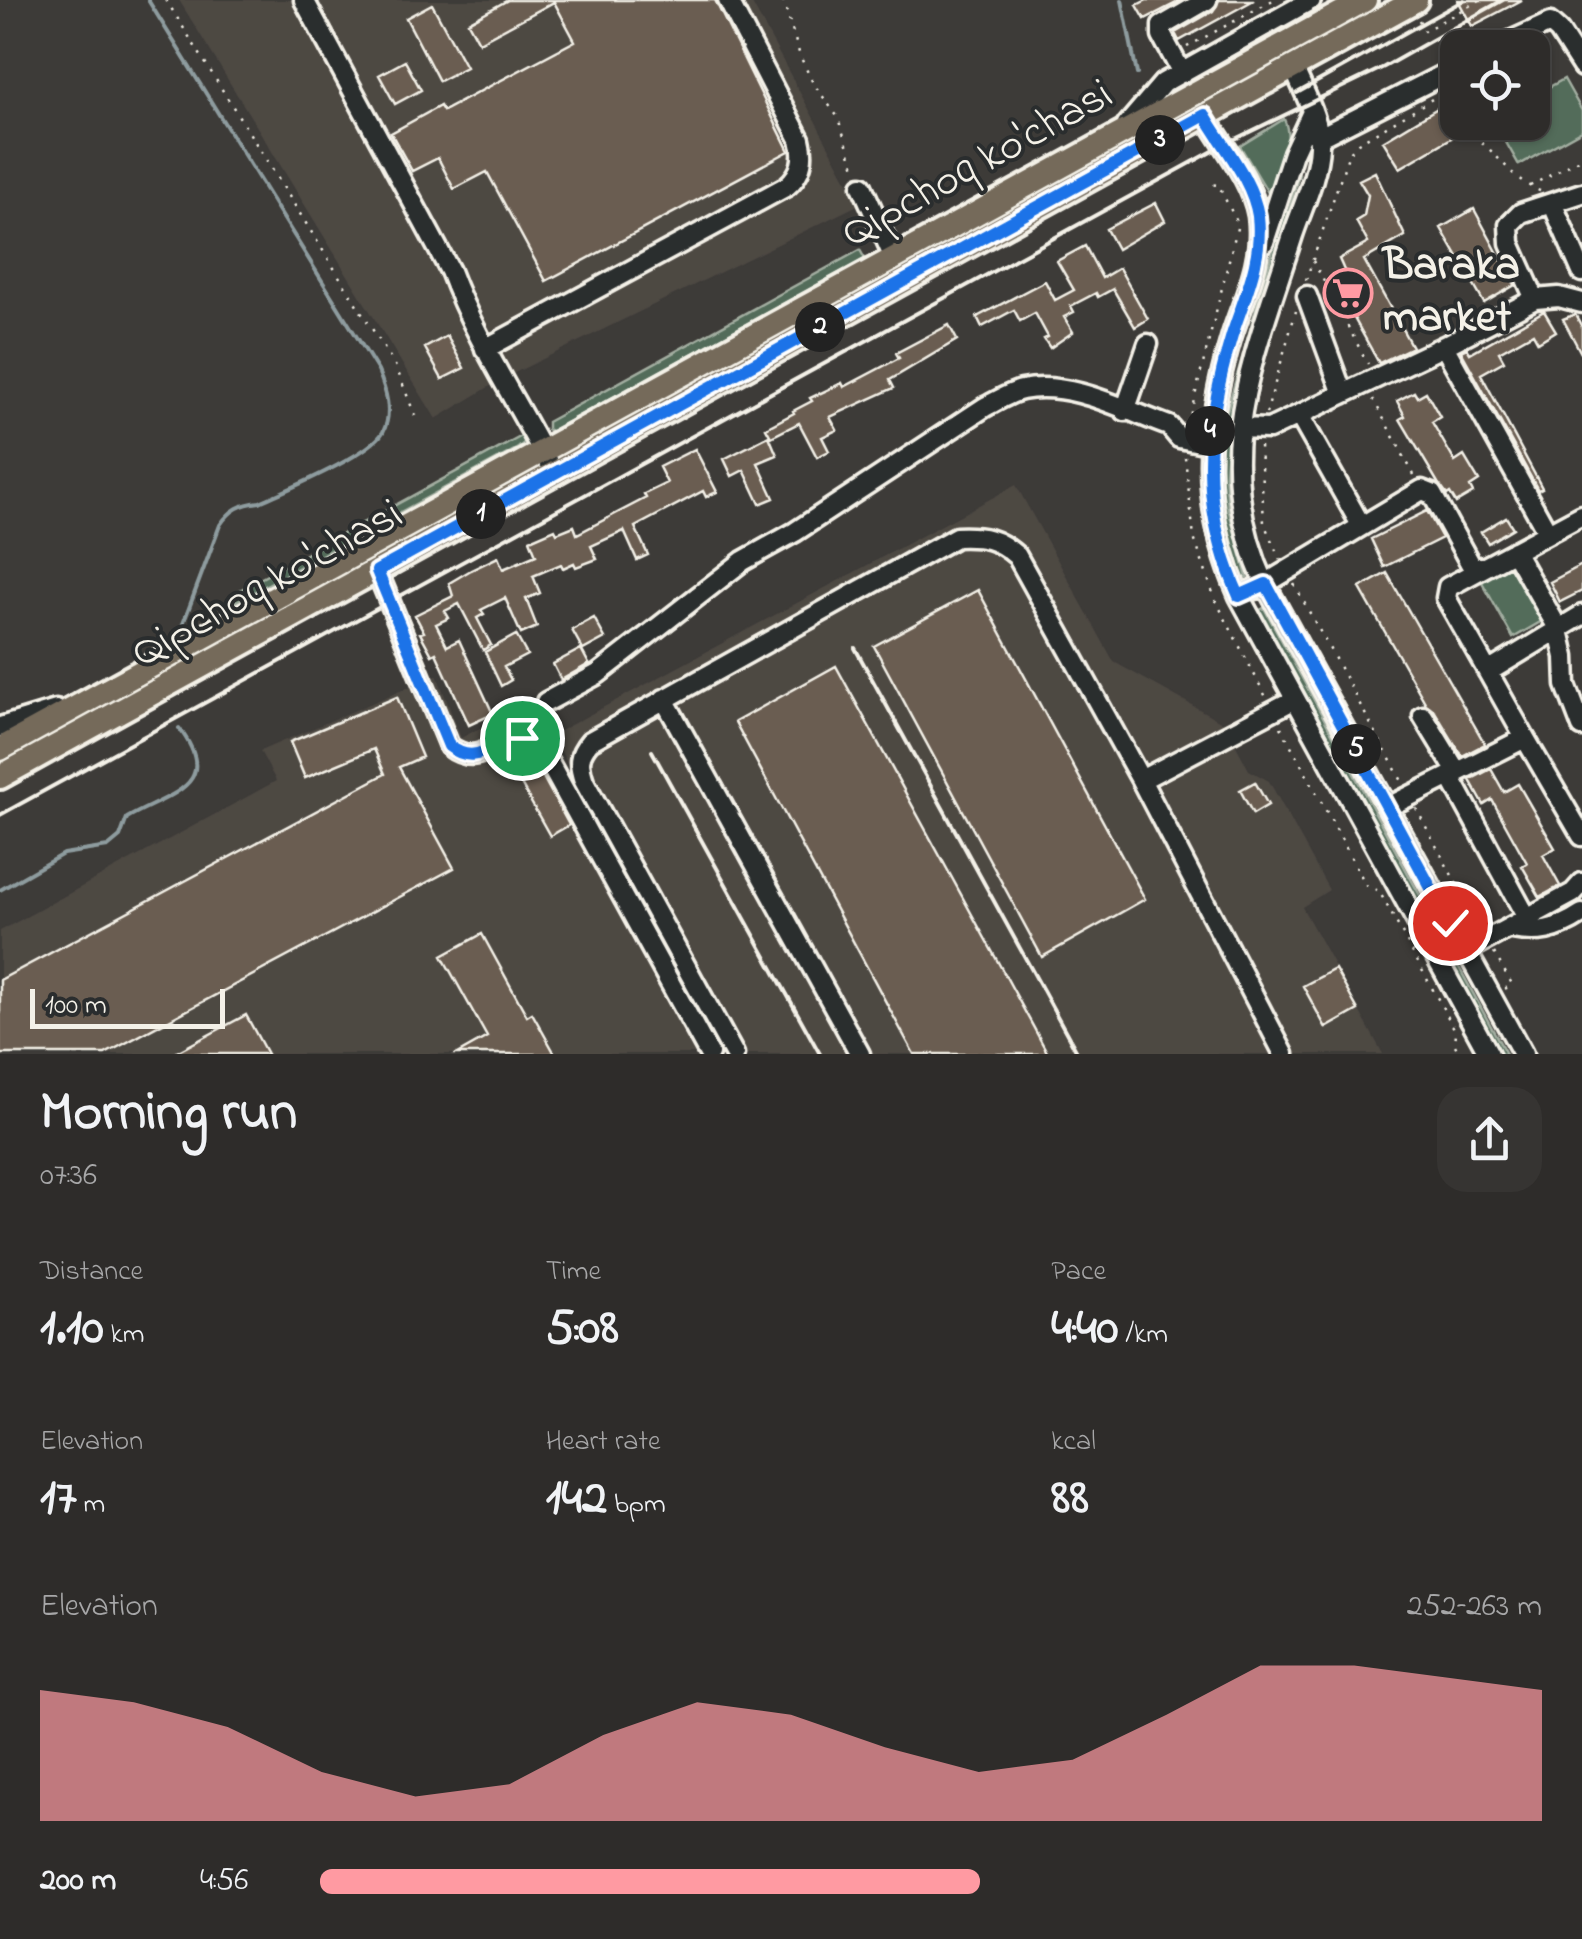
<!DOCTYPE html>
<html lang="en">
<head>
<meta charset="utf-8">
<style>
	body { margin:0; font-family:"Indie Flower",sans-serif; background:#363432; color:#f1f3f6; height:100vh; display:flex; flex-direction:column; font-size:38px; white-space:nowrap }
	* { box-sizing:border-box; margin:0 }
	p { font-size:32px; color:#a7a7a8 }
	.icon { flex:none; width:55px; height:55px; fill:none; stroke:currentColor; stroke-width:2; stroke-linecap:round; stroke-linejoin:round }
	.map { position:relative; height:1054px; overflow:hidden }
	.sheet { display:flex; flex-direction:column; background:#2e2c2a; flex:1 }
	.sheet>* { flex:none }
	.tools { position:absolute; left:1440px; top:30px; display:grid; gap:20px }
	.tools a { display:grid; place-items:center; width:110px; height:110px; border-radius:20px; background:#2e2c2a; box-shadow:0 2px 8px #0004,0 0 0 2px #494847; font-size:50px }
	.scale { position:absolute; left:30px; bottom:25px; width:195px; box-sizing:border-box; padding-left:10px; border:5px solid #f4f1e8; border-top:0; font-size:28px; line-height:35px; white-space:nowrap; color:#f4f1e8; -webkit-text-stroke:8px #2a2d2e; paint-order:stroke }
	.pin { position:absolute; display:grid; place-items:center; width:85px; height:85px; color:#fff; margin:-42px; border:5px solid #fff; border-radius:50%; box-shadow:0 2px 10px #0007 }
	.km { position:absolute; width:50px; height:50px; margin:-25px; border-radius:50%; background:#222; color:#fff; font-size:28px; line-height:50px; text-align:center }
	.round { display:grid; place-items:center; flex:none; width:105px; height:105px; border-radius:30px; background:#363432 }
	.head { display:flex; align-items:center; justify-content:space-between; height:170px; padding:0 40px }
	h1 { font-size:55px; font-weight:700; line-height:75px }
	.figures { display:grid; grid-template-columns:repeat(3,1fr); gap:15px; height:170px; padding:10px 40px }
	.figures div { display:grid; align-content:center }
	.figures b { font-size:50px; font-weight:700 }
	.figures small { font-size:28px; font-weight:400 }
	.figures p { font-size:28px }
	.chart { height:280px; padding:20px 40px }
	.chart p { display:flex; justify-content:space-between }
	.chart svg { width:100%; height:180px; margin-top:10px; fill:#ff9aa2; opacity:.7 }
	ul { padding:0 40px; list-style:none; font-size:32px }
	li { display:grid; grid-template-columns:160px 120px 1fr; align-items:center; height:75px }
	li i { height:25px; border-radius:12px; background:#ff9aa2 }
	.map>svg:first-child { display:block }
	.built { fill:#4d4843 }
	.green { fill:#526c5a; stroke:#a3aea1; stroke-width:2.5 }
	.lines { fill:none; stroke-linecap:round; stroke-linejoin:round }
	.stream { stroke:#8e9c9f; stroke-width:4 }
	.building { fill:#6a5d51; stroke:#f4f1e8; stroke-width:2.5 }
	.minor-casing { stroke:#f4f1e8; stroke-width:25 }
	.major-casing { stroke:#f4f1e8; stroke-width:30 }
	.path { stroke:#f4f1e8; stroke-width:2.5; stroke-dasharray:2.5 8; stroke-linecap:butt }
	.minor { stroke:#2a2d2e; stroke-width:18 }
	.major { stroke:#746a5a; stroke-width:22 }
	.rail { stroke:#f4f1e8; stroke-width:4 }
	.route-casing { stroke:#fff; stroke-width:20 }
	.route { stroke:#1a73e8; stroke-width:12 }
	.labels { text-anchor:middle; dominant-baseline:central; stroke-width:8; stroke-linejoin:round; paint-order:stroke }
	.street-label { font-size:45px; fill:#f4f1e8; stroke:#2a2d2e }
	.poi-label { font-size:45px; font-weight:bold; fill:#f4f1e8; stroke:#2a2d2e; text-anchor:start }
</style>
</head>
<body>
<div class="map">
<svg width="1582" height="1054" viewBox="0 0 1582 1054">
	<rect width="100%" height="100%" fill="#3d3b38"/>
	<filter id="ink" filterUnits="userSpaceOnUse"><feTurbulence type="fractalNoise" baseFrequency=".01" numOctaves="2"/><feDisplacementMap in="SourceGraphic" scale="20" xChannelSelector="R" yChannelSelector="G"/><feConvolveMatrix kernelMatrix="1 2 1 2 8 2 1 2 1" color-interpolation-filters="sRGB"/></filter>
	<g filter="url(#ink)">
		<!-- built -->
		<path class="built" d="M179,0h571l110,204 -358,175 -66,40z
			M1016,485l98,177 110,61 25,47 20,11 60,109 -27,17 81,147h-657l-174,-319z
			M437,675l24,63 68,-36 193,352h-722v-123l276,-150 -16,-30z"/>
		<!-- green -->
		<path class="green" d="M1564,79l18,32v19l-63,35 -24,-42 37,-1 1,-26z
			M1284,119c11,25 -5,53 -14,77l-30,-50z
			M1295,172l4,2 -71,256 -3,45 3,33 19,69 -4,2 -20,-70 -3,-33 2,-48z
			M860,250l5,9 -314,172 -4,-2v-7z
			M522,436l3,6 -7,6 -283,154 1,-10z
			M1510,566l32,55 -29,17 -31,-56z
			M1264,608l242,446h-5l-241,-444z"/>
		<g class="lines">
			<!-- stream -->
			<path class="stream" d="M148,0l230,371c8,19 15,42 5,61 -13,23 -97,58 -123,70 -19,2 -29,7 -40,23l-37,99
				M1122,0l15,74
				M0,890l63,-36 45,-7 12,-10 7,-19c43,-25 96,-32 52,-90"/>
		</g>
		<!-- building -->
		<path class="building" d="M508,0h207l74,151 -243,130 -59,-109 -33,17 -16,-31 -26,13 -21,-38 49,-27 3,5 132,-70 -21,-39 -75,40 -11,-20z
			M1147,0h35l-37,19 -8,-14z
			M1219,0h35l-75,41 -4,-8 38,-22z
			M1458,0h64l-50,26z
			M432,4l34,63 -27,14 -33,-63z
			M405,61l16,29 -26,14 -16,-29z
			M1441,106l17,28 -58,34 -17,-27z
			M1375,172l30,64 -41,24 48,87 -33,16 -44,-79 12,-7 -8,-18 29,-16 -12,-22 8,-5 4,-21 -9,-15z
			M1156,203l9,18 -48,28 -11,-20z
			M1474,209l41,76 -31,18 -43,-75z
			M1085,246l17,32 17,-10 29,51 -13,8 -22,-38 -15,8 -2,-4 -25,13 3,6 -10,5 9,15 -23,16 -6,-9 4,-2 -13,-24 -15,8 -6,-11 -32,17 -5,-10 68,-36 10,19 19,-10 -17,-29z
			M1544,311l12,20 -18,11 -5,-9 -34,19 5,9 -23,13 61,114 -4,2 -77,-139 6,-3 3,5z
			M1575,314l7,13v28l-19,-36z
			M949,325l8,15 -67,40 4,8 -64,29 7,13 -15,7 7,14 -12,6 -18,-34 -28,14 -5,-9 28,-15 -1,-2 19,-10 -2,-3 32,-15 2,4 55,-29 -3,-5z
			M447,336l17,32 -22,11 -17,-31z
			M1414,392l3,5 9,-5 14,25 -8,5 23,40 9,-6 15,25 -9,6 3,6 -17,10 -6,-10 -3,2 -9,-12 -38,-64 5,-3 -8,-15z
			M769,436l8,19 -19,8 16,35 -14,6 -16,-34 -12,6 -8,-17z
			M695,449l22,43 -11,5 -3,-6 -68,36 13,28 -11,5 -13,-29 -33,15 6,13 -21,8 -2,-4 -11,5 -2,-4 -28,12 7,17 -14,6 11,28 -16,7 -16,-36 -24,12 3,4 -7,4 14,27 -8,5 -24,-46 -14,7 4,7 -13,6 11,22 12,-6 34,74 -24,11 -33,-72 -4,2 -12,-22 4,-1 -9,-17 38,-19 -4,-13 22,-13 27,-13 5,12 33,-14 -6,-15 25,-11 2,4 17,-7 3,8 69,-36 -2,-4 23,-11 -8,-16z
			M1427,511l15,27 -58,29 -13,-28z
			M1506,517l7,11 -25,15 -7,-11z
			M1582,565v26l-22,11 -10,-20z
			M1387,573l98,171 -23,12 -28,-46 -8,-6 -66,-116z
			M978,590l167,309 -103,58 -168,-311z
			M594,618l11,20 -22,12 -11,-20z
			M516,635l11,20 -23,12 7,13 -10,6 -16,-34z
			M581,649l8,15 -28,16 -8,-16z
			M836,666l168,307 44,81h-134l-12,-22 -167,-310z
			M397,697l25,60 -23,10 55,101 -349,186h-105v-74l385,-206 -11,-25 -69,29 -15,-36z
			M523,752l9,5 37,68 -19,11 -42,-75z
			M1491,769l13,23 14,-8 37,64 -12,7 17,31 -20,11 -18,-31 5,-3 -35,-63 -8,5 -14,-25z
			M1255,782l13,23 -15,9 -13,-24z
			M482,934l45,82 5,-3 23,41h-98l30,-17 -45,-81z
			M1335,969l23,41 -32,18 -23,-42z
			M246,1015l21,39h-94z"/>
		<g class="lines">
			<!-- minor casing -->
			<g class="minor-casing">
				<path id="minor" d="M304,0l146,271c25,67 64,126 97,189
					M1495,48l55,-25 9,8 23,36
					M1293,66c10,25 27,53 26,80 -1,29 -17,62 -26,89 -39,123 -86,222 -28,349l258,470
					M1182,73l-20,-37v-10l45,-26
					M1205,115c18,31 47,66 53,101 6,43 -13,79 -26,119 -28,93 -33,170 7,261l250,458
					M1127,125l36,-42 148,-83
					M1318,138l140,-71
					M862,186l32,72
					M1553,205l29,67
					M1264,242l29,-89 19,-41
					M1307,296l36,98
					M1535,299l-25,-56 -1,-18 12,-12 61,-20
					M1444,346l104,187
					M485,349l302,-163c15,-13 18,-28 13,-47l-72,-139
					M1125,411l23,-67
					M1299,415l62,110
					M1240,428l29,1 175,-83 91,-47 24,-2 23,6
					M1514,551l45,79 6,27 1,28 16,42
					M1483,568l-35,19 -2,11 42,74
					M377,571l72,175c38,30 56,-29 92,2l168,306
					M1239,596l26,-12 157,-94 10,4 39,71 12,3 99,-53
					M664,699l196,355
					M546,702l52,-28 145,-113 52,-29 190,-125c12,-6 24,-14 37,-17 49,-10 102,20 147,36l10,12 30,6
					M1423,716l34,56
					M0,727l56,-17
					M1525,738l57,98
					M1141,780l154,-81
					M1388,807l62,-31
					M1527,918l46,-25 9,-10
					M1509,928c28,7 49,2 73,-14
					M1466,951l61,-33 -77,-142 75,-38 -37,-66 94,-57
					M734,1054l-150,-273c-6,-18 -6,-26 6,-40l366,-204c27,-1 41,1 61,19l124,224 143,274"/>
			</g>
			<!-- major casing -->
			<g class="major-casing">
				<path id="major" d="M0,749l1365,-749
					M0,777l1416,-777"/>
			</g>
			<!-- path -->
			<path class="path" d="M166,0l230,367 20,51
				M783,0l17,56 13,27 24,33 20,56
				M1419,20l5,11 56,-31
				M1187,47l86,-47
				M1443,95l15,25
				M1459,122c7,13 13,14 24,22 20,16 31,37 57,47
				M1530,186l52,-28
				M1313,261l55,103
				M1306,280l43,-127 9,-10 86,-51
				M1373,399l41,76
				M1266,414l30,-103
				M1188,424l50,-200 -20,-39 -8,-1
				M1260,446l4,77 16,37
				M1185,457l9,81 21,61 51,98
				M1294,584l109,199
				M1281,727l85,158 13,6 77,141 -1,13 5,9
				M1416,808l62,116
				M1494,953l18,31 -6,4 1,3"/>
			<!-- minor -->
			<use href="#minor" class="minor"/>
			<!-- major -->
			<use href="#major" class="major"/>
			<!-- rail -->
			<path class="rail" d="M1297,93l167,-93
				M855,648l223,406
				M652,751l168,303
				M0,815l1233,-675 151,-73 119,-67"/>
		</g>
	</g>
	<g class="lines" filter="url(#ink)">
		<!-- route casing -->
		<g class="route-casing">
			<path id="route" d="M522,738c-28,1 -44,31 -73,8l-72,-175 828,-456c18,31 48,66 53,101 5,43 -13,79 -26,119 -28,92 -33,172 7,261l27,-12 184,339"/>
		</g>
		<!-- route -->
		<use href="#route" class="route"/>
	</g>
	<!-- icons -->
	<defs>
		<g id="supermarket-ring" transform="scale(2.5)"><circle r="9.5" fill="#2a2d2e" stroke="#ff9aa2" stroke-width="1.5"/><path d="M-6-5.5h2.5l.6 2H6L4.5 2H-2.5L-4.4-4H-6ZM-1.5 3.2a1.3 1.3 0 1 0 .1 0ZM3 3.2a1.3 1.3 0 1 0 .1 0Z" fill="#ff9aa2"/></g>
	</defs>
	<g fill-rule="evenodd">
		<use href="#supermarket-ring" x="1348" y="293"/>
	</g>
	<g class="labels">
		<!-- street labels -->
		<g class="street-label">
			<text transform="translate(978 165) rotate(-29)">Qipchoq ko'chasi</text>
			<text transform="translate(268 585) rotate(-29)">Qipchoq ko'chasi</text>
		</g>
		<!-- poi labels -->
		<g class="poi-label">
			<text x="1383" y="267">Baraka<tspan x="1383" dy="52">market</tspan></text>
		</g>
	</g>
</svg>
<div class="tools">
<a><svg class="icon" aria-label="locate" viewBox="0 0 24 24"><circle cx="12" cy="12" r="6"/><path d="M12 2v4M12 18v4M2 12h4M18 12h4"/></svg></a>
</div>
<div class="scale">100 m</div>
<div class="pin" style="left:522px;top:738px;background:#1e9e55"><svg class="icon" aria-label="arrive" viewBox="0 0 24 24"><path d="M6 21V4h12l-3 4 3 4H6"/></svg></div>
<div class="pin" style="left:1450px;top:923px;background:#d93025"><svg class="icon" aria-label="check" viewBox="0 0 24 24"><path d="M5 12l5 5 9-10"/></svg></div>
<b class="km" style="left:481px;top:514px">1</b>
<b class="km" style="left:820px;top:327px">2</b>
<b class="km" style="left:1160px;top:140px">3</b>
<b class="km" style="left:1210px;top:431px">4</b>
<b class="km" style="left:1356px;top:749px">5</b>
</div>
<section class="sheet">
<div class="head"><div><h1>Morning run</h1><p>07:36</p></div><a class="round"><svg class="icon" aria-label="share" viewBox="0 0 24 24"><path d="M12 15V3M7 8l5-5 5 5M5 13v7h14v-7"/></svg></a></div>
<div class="figures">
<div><p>Distance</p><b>1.10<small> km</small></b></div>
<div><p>Time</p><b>5:08</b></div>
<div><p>Pace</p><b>4:40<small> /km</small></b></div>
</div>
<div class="figures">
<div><p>Elevation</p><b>17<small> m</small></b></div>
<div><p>Heart rate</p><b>142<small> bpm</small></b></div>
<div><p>kcal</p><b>88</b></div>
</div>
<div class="chart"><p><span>Elevation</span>252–263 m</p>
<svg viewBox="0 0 160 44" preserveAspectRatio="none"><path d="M0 44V12L10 15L20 21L30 32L40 38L50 35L60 23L70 15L80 18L90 26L100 32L110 29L120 18L130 6L140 6L150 9L160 12V44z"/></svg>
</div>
<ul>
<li><b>200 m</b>4:56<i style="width:54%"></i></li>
</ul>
</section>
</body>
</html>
